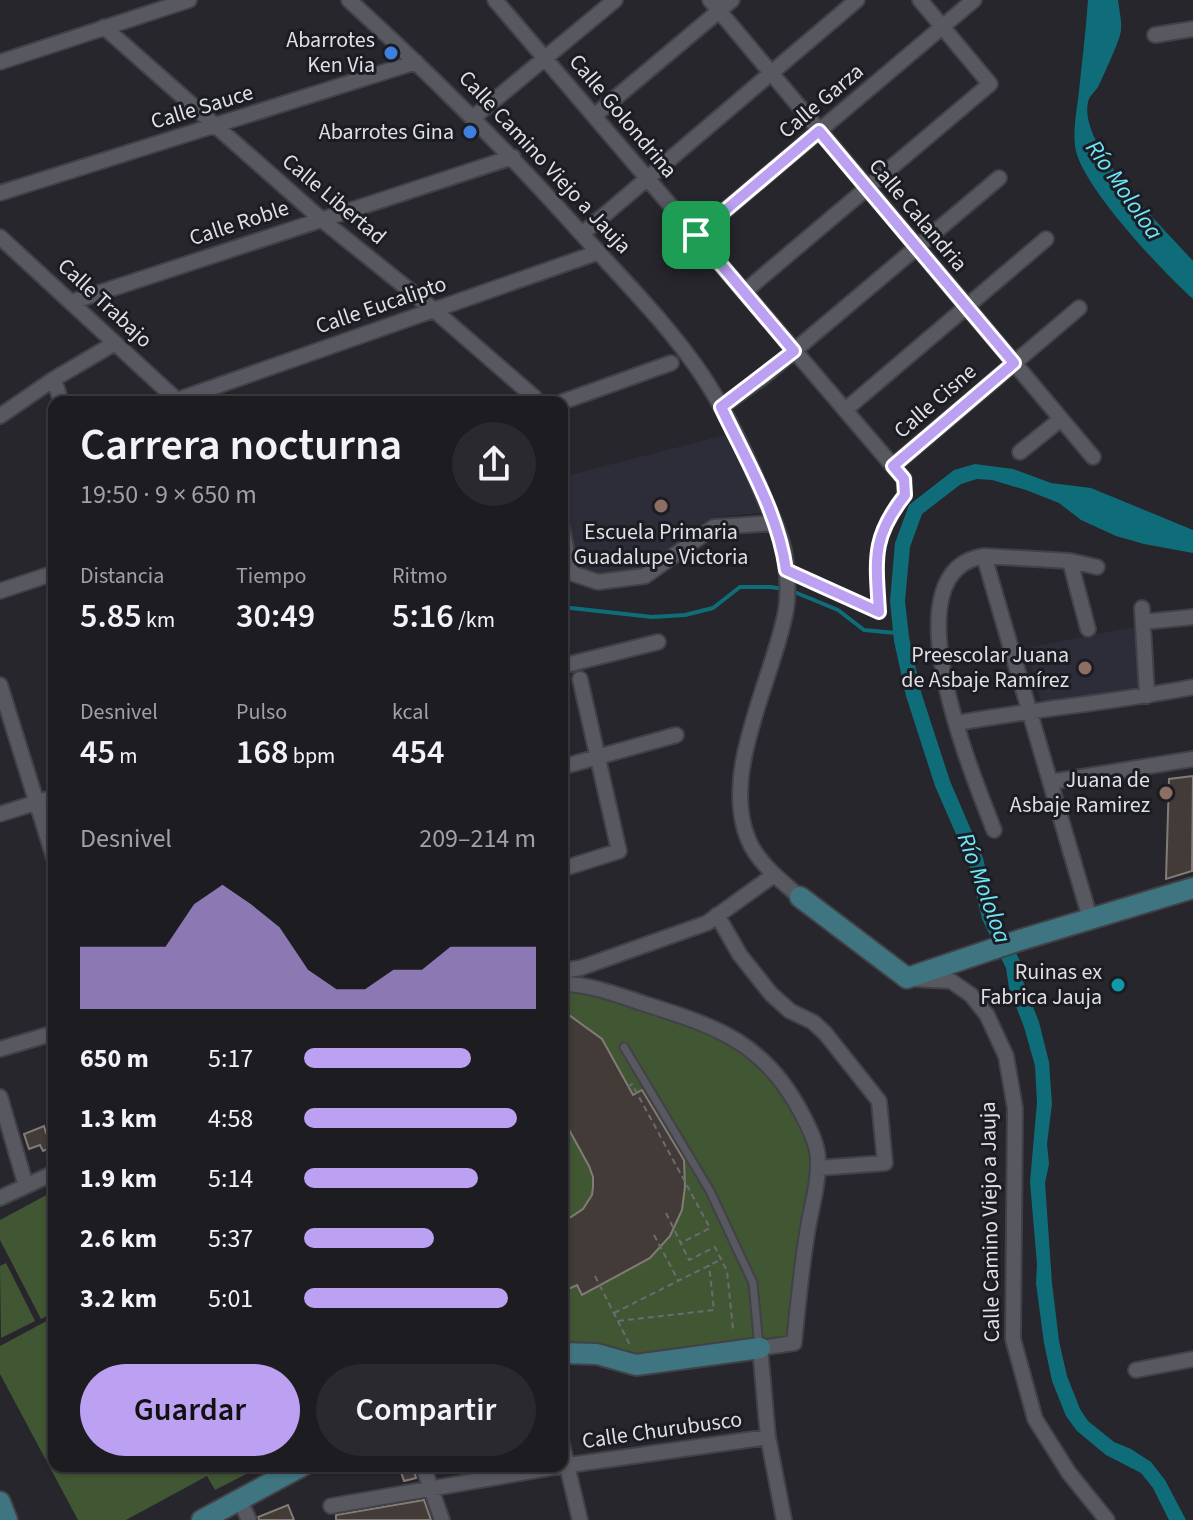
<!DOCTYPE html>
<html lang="es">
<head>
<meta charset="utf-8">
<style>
	body { margin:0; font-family:"Source Sans 3",sans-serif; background:#29292e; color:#f1f3f6; height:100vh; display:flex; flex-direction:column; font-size:30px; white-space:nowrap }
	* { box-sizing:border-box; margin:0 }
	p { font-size:26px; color:#a0a1a5 }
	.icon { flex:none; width:44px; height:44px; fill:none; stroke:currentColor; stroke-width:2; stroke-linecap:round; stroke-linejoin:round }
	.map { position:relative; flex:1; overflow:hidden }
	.details { position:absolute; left:48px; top:396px; width:520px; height:1076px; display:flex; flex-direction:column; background:#1c1c21; border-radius:16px; box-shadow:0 2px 6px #0004,0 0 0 2px #3a3a3f }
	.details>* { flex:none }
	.pin { position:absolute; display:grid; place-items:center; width:68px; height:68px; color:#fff; margin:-34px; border-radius:16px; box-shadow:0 4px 12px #0006 }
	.round { display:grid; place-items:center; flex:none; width:84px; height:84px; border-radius:42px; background:#29292e }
	.headline { display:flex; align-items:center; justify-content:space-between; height:136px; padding:0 32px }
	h1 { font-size:44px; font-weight:600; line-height:60px }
	.metrics { display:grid; grid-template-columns:repeat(3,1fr); gap:12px; height:136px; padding:8px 32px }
	.metrics div { display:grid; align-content:center }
	.metrics b { font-size:34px; font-weight:600 }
	.metrics small { font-size:22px; font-weight:400 }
	.metrics p { font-size:22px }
	.chart { height:224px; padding:16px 32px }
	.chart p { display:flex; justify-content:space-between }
	.chart svg { width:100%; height:144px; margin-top:8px; fill:#bca0f2; opacity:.7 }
	.button { display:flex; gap:16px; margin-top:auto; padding:16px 32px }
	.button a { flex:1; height:92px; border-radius:48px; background:#bca0f2; color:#111; font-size:32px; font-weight:600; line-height:92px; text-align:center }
	.button a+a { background:#29292e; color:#f1f3f6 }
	ul { padding:0 32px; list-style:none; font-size:26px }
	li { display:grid; grid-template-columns:128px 96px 1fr; align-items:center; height:60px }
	li i { height:20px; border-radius:10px; background:#bca0f2 }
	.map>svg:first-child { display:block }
	.built { fill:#2d2d39 }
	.green { fill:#415733 }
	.water { fill:#0f6d7a }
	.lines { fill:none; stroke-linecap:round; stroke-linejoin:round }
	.stream { stroke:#0f6d7a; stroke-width:4 }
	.building { fill:#423b37; stroke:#827b76; stroke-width:2 }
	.lane-casing { stroke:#414147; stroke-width:11 }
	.street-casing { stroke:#414147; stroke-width:18 }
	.secondary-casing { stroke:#414147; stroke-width:24 }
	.path { stroke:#6b6b70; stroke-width:2; stroke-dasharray:6 4; stroke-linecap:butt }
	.lane { stroke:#585960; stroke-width:7 }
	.street { stroke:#585960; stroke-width:14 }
	.secondary { stroke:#3f7580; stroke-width:20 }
	.route-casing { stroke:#fff; stroke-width:16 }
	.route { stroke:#bca0f2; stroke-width:10 }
	.shop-dot { fill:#3f7fe0; stroke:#1c1c23; stroke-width:3 }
	.education-dot { fill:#8d6e63; stroke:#1c1c23; stroke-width:3 }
	.culture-dot { fill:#0f9aa8; stroke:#1c1c23; stroke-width:3 }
	.labels { text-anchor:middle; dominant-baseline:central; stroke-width:6; stroke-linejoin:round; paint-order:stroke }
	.poi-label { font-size:22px; fill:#dfdfe4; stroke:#1c1c23; text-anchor:end }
	.street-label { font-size:22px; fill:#dfdfe4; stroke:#1c1c23 }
	.water-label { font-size:24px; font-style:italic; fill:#6de6fa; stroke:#1c1c23 }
</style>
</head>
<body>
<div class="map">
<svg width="1193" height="1520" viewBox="0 0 1193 1520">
	<rect width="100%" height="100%" fill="#26262c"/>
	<!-- built -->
	<path class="built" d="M729,434l33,79 -47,4 -79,54 -42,4 -19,-7 -13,-69v-22z
		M1134,627l6,61 -98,17 -16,-57z"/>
	<!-- green -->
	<path class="green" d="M562,984l48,8 149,62 59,99 -24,190 -158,22 -74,-12z
		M54,1191v121l-13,7 -41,-79v-20z
		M6,1263l29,58 -34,17 -1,-72z
		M54,1317v149h208l-47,24 -8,-14 -81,44h-48l-78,-146v-28z"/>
	<!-- water -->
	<path class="water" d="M1088,0h30c1,9 4,21 3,30 0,8 -19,49 -23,57 -3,5 -9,9 -10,15 -10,45 77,127 105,159v38c-30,-27 -114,-115 -118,-153 -2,-19 2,-36 4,-55 3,-30 7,-61 9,-91z
		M975,464l38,5 38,14 40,5 102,42v23l-49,-9 -28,-8 -35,-16 -22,-17 -33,-13 -34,-10 -15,-1 -16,5 -39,30 -12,33 -5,54 4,36 12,55 29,89 33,77 13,56 25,49 3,21 15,38 10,40 3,42 -5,40 2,20 -4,19 7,100 7,58 8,35 13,33 8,12 26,21 17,7 20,13 14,18 21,40h-17l-16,-32 -12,-15 -35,-18 -29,-24 -11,-15 -14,-35 -8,-38 -8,-60 1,-19 -7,-82 7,-80 -2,-36 -11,-39 -15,-39 -3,-20 -24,-49 -13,-55 -34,-78 -29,-90 -12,-55 -4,-40 5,-58 14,-38 45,-35z"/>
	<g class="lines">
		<!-- stream -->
		<path class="stream" d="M792,591l46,19 26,20 32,3
			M562,607l90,10 33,-2 28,-7 27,-21h31l12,2"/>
	</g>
	<!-- building -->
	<path class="building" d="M1193,776l-1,95 -26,8 3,-100z
		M562,1010l40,29 31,56 9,-5 42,70 1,27 -3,23 -12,26 -20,22 -68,37 -5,-10 -15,7v-69l21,-14 9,-14 1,-8v-10l-4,-11 -27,-49z
		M44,1126l2,7 8,-3v16l-11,5 -3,-6 -11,4 -5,-15z
		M399,1466h14l3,12 -12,3z
		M424,1500l7,20h-95v-5z
		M288,1505l6,15h-35l-1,-3z"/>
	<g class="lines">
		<!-- lane casing -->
		<g class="lane-casing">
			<path id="lane" d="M624,1047l86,144 43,92 6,64"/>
		</g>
		<!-- street casing -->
		<g class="street-casing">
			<path id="street" d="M349,0c81,74 158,150 231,232 41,46 87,91 122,143 23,35 42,74 58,113 8,20 19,40 24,62 3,19 5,41 2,60 -12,67 -66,162 -38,229 9,23 33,42 52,58
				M495,0l409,479
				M710,0l383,457
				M104,27l217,192 113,91 100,87 2,5
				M1155,35l38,-6
				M0,62l189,-62
				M594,116l138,-116
				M474,117l141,-117
				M0,193l416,-131
				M582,234l275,-234
				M696,235l278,-235
				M0,237l179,165
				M744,292l246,-208 -70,-84
				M71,302l442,-145
				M54,379l7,23
				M177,400l422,-148
				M562,402l109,-39
				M721,407l42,-30 236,-199
				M845,410l201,-171
				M0,416l54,-37 61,-36
				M1020,452l41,-33
				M893,466l186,-158
				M562,528l9,45 27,9 47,-6 69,-49 61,-4
				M984,556l106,362
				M1070,561l18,68
				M0,591l54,-18
				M1142,608l5,88
				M1143,622l50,-5
				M562,666l96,-24
				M0,685l54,173
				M957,723c78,-14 158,-21 236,-36
				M562,767l114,-32
				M1050,782l143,-23
				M0,814l54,-17
				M994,830c-20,-52 -108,-259 -10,-274l86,5 27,6
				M562,869l57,-18 -39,-172
				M717,915l23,40 31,39 19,17 23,11 12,11 54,68 6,62 -67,5
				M562,971l18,-3 127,-45 67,-48
				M914,979l37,2 20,14 16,20 19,41 9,52 -2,231 22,80 34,54 38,47
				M562,984c28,0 56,11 83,20 73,23 121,39 158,112 7,14 15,29 15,45 1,24 -8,50 -11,73 -6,36 -9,72 -13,109l-34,5 8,89 16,83
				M0,1049l54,-16
				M0,1097l26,89
				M0,1198l54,-25
				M1136,1370l57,-11
				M562,1444l18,76
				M423,1466l19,54
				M562,1466l206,-29
				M240,1500l9,20
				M331,1506l230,-40"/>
		</g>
		<!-- secondary casing -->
		<g class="secondary-casing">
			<path id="secondary" d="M800,897l107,81 110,-37 176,-53
				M562,1353l35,1 39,11 124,-17
				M0,1502l7,18
				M202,1520l100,-54"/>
		</g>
		<!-- path -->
		<path class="path" d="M800,577l79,35 -1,-68 9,-26 18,-25
			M628,1087l4,-3 78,144 -29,15
			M666,1213l23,47 26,-13 12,24 6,58
			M654,1235l24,45
			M595,1276l36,71
			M614,1313l106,-53
			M618,1321l96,-11 -5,-45"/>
		<!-- lane -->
		<use href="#lane" class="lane"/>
		<!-- street -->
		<use href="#street" class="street"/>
		<!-- secondary -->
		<use href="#secondary" class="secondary"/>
	</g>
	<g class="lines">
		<!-- route casing -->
		<g class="route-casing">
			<path id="route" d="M819,131l195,232 -121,103 11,13 1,16c-34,43 -29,64 -26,117l-93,-42c-8,-58 -40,-110 -65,-163l73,-56 -98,-116z"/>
		</g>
		<!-- route -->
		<use href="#route" class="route"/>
	</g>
	<!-- markers -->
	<g class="shop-dot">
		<circle cx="391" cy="53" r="8"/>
		<circle cx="470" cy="132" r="8"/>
	</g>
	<g class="education-dot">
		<circle cx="661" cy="506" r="8"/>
		<circle cx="1085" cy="668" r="8"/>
		<circle cx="1166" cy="793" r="8"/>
	</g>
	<circle class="culture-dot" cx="1118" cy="985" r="8"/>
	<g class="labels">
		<!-- poi labels -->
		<g class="poi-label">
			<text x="375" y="40">Abarrotes<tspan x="375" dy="25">Ken Via</tspan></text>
			<text x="454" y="132">Abarrotes Gina</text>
			<text x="661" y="532" text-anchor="middle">Escuela Primaria<tspan x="661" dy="25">Guadalupe Victoria</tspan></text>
			<text x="1069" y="655">Preescolar Juana<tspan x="1069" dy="25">de Asbaje Ramírez</tspan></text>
			<text x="1150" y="780">Juana de<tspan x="1150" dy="25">Asbaje Ramirez</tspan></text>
			<text x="1102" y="972">Ruinas ex<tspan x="1102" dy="25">Fabrica Jauja</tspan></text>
		</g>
		<!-- street labels -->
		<g class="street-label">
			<text transform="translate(821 101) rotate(-40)">Calle Garza</text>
			<text transform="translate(202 107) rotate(-17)">Calle Sauce</text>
			<text transform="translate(623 116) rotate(50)">Calle Golondrina</text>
			<text transform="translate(545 162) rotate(47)">Calle Camino Viejo a Jauja</text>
			<text transform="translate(334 199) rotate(40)">Calle Libertad</text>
			<text transform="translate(918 215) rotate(50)">Calle Calandria</text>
			<text transform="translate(239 223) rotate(-18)">Calle Roble</text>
			<text transform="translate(105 303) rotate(43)">Calle Trabajo</text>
			<text transform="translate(381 305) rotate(-19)">Calle Eucalipto</text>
			<text transform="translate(935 401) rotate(-41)">Calle Cisne</text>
			<text transform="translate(990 1222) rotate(-91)">Calle Camino Viejo a Jauja</text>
			<text transform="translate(662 1430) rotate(-8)">Calle Churubusco</text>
		</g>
		<!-- water labels -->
		<g class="water-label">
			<text transform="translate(1124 190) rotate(55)">Río Mololoa</text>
			<text transform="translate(984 888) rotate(70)">Río Mololoa</text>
		</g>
	</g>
</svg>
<div class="pin" style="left:696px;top:235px;background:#1e9e55"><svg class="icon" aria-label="arrive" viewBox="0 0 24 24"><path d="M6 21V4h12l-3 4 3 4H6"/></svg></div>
<section class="details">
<div class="headline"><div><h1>Carrera nocturna</h1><p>19:50 · 9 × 650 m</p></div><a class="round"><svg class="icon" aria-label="share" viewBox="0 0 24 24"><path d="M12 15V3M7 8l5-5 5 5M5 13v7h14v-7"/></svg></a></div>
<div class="metrics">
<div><p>Distancia</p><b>5.85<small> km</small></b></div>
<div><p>Tiempo</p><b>30:49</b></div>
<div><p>Ritmo</p><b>5:16<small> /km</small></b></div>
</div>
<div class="metrics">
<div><p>Desnivel</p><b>45<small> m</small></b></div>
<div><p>Pulso</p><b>168<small> bpm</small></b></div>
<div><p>kcal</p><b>454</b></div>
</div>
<div class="chart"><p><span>Desnivel</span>209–214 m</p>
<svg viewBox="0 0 160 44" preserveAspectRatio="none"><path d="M0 44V25L10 25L20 25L30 25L40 12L50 6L60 12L70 19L80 32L90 38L100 38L110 32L120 32L130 25L140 25L150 25L160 25V44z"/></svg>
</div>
<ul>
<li><b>650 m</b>5:17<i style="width:72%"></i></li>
<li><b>1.3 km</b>4:58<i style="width:92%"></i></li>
<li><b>1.9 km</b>5:14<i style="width:75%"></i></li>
<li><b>2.6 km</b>5:37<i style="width:56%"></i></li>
<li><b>3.2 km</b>5:01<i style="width:88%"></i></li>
</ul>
<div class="button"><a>Guardar</a><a>Compartir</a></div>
</section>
</div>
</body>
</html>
